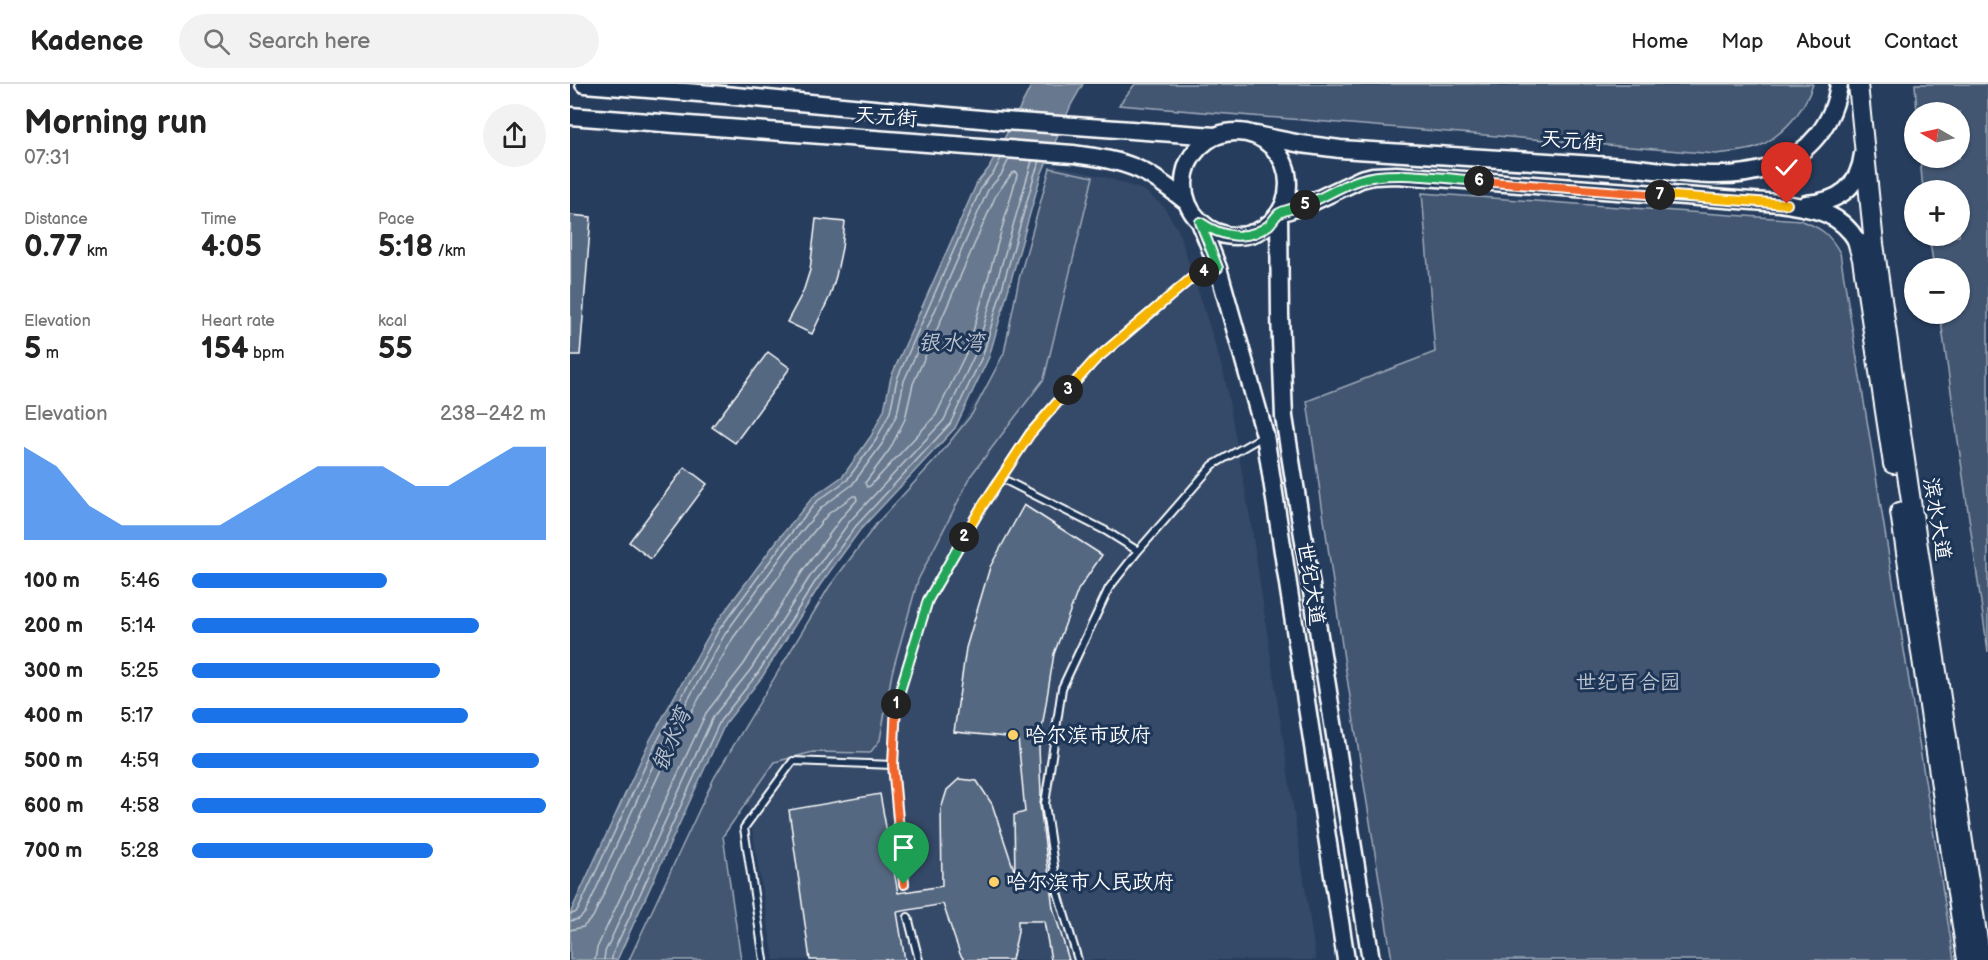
<!DOCTYPE html>
<html lang="en">
<head>
<meta charset="utf-8">
<style>
	body { margin:0; font-family:"Balsamiq Sans","LXGW WenKai TC",sans-serif; background:#f2f2f2; color:#222; height:100vh; display:flex; flex-direction:column; font-size:22px; white-space:nowrap }
	* { box-sizing:border-box; margin:0 }
	p { font-size:20px; color:#767676 }
	.icon { flex:none; width:33px; height:33px; fill:none; stroke:currentColor; stroke-width:2; stroke-linecap:round; stroke-linejoin:round }
	.map { position:relative; flex:1; overflow:hidden }
	.panel { display:flex; flex-direction:column; background:#fff; width:570px }
	.panel>* { flex:none }
	.needle { width:39px; rotate:279deg }
	.buttons { position:absolute; left:1334px; top:18px; display:grid; gap:12px }
	.buttons a { display:grid; place-items:center; width:66px; height:66px; border-radius:50%; background:#fff; box-shadow:0 2px 4px #0004; font-size:30px }
	.pin { position:absolute; display:grid; place-items:center; width:51px; height:51px; color:#fff; margin:-62px -26px; border-radius:50% 50% 50% 0; rotate:-45deg; box-shadow:0 0 6px #0007 }
	.pin .icon { rotate:45deg }
	.km { position:absolute; width:30px; height:30px; margin:-15px; border-radius:50%; background:#222; color:#fff; font-size:16px; line-height:30px; text-align:center }
	.round { display:grid; place-items:center; flex:none; width:63px; height:63px; border-radius:32px; background:#f2f2f2 }
	.summary { display:flex; align-items:center; justify-content:space-between; height:102px; padding:0 24px }
	h1 { font-size:33px; font-weight:800; line-height:45px }
	.figures { display:grid; grid-template-columns:repeat(3,1fr); gap:9px; height:102px; padding:6px 24px }
	.figures div { display:grid; align-content:center }
	.figures b { font-size:30px; font-weight:800 }
	.figures small { font-size:16px; font-weight:400 }
	.figures p { font-size:16px }
	.chart { height:168px; padding:12px 24px }
	.chart p { display:flex; justify-content:space-between }
	.chart svg { width:100%; height:108px; margin-top:6px; fill:#1a73e8; opacity:.7 }
	ul { padding:0 24px; list-style:none; font-size:20px }
	li { display:grid; grid-template-columns:96px 72px 1fr; align-items:center; height:45px }
	li i { height:15px; border-radius:8px; background:#1a73e8 }
	header { display:flex; align-items:center; gap:36px; box-sizing:border-box; height:84px; padding:0 30px; background:#fff; border-bottom:2px solid #e0e0e0 }
	header strong { font-size:28px }
	nav { display:flex; gap:33px; margin-inline-start:auto; font-size:21px }
	.search { width:420px; height:54px; background:#f2f2f2; display:flex; align-items:center; gap:15px; box-sizing:border-box; padding:0 21px; border-radius:33px; color:#767676; font-size:22px }
	main { display:flex; flex:1; min-height:0 }
	.map>svg:first-child { display:block }
	.built { fill:#344a68 }
	.green { fill:#425672; stroke:#a0aab8; stroke-width:1.5 }
	.water { fill:#67788e; stroke:#a4aebb; stroke-width:1.5 }
	.lines { fill:none; stroke-linecap:round; stroke-linejoin:round }
	.shore { stroke:#c2c9d2; stroke-width:1.5 }
	.building { fill:#556781; stroke:#fff; stroke-width:1.5 }
	.service-casing { stroke:#fff; stroke-width:10 }
	.secondary-casing { stroke:#fff; stroke-width:21 }
	.primary-casing { stroke:#fff; stroke-width:22 }
	.service { stroke:#1d3557; stroke-width:6 }
	.secondary { stroke:#1d3557; stroke-width:16 }
	.primary { stroke:#1d3557; stroke-width:18 }
	.split-1-casing { stroke:#fff; stroke-width:12 }
	.split-2-casing { stroke:#fff; stroke-width:12 }
	.split-3-casing { stroke:#fff; stroke-width:12 }
	.split-4-casing { stroke:#fff; stroke-width:12 }
	.split-5-casing { stroke:#fff; stroke-width:12 }
	.split-6-casing { stroke:#fff; stroke-width:12 }
	.split-7-casing { stroke:#fff; stroke-width:12 }
	.split-8-casing { stroke:#fff; stroke-width:12 }
	.split-1 { stroke:#f0652b; stroke-width:8 }
	.split-2 { stroke:#22a559; stroke-width:8 }
	.split-3 { stroke:#f5b400; stroke-width:8 }
	.split-4 { stroke:#f5b400; stroke-width:8 }
	.split-5 { stroke:#22a559; stroke-width:8 }
	.split-6 { stroke:#22a559; stroke-width:8 }
	.split-7 { stroke:#f0652b; stroke-width:8 }
	.split-8 { stroke:#f5b400; stroke-width:8 }
	.poi-dot { fill:#ffd166; stroke:#1d3557; stroke-width:2 }
	.labels { text-anchor:middle; dominant-baseline:central; stroke-width:6; stroke-linejoin:round; paint-order:stroke }
	.street-label { font-size:21px; fill:#fff; stroke:#1d3557 }
	.park-label { font-size:21px; fill:#bdc4ce; stroke:#1d3557 }
	.poi-label { font-size:21px; fill:#fff; stroke:#1d3557; text-anchor:start }
	.water-label { font-size:22px; font-style:italic; fill:#bbc2cc; stroke:#1d3557 }
</style>
</head>
<body>
<header>
<strong>Kadence</strong>
<div class="search"><svg class="icon" aria-label="search" viewBox="0 0 24 24"><circle cx="10" cy="10" r="6"/><path d="M15 15l6 6"/></svg>Search here</div>
<nav><a>Home</a><a>Map</a><a>About</a><a>Contact</a></nav>
</header>
<main>
<section class="panel">
<div class="summary"><div><h1>Morning run</h1><p>07:31</p></div><a class="round"><svg class="icon" aria-label="share" viewBox="0 0 24 24"><path d="M12 15V3M7 8l5-5 5 5M5 13v7h14v-7"/></svg></a></div>
<div class="figures">
<div><p>Distance</p><b>0.77<small> km</small></b></div>
<div><p>Time</p><b>4:05</b></div>
<div><p>Pace</p><b>5:18<small> /km</small></b></div>
</div>
<div class="figures">
<div><p>Elevation</p><b>5<small> m</small></b></div>
<div><p>Heart rate</p><b>154<small> bpm</small></b></div>
<div><p>kcal</p><b>55</b></div>
</div>
<div class="chart"><p><span>Elevation</span>238–242 m</p>
<svg viewBox="0 0 160 44" preserveAspectRatio="none"><path d="M0 44V6L10 14L20 30L30 38L40 38L50 38L60 38L70 30L80 22L90 14L100 14L110 14L120 22L130 22L140 14L150 6L160 6V44z"/></svg>
</div>
<ul>
<li><b>100 m</b>5:46<i style="width:55%"></i></li>
<li><b>200 m</b>5:14<i style="width:81%"></i></li>
<li><b>300 m</b>5:25<i style="width:70%"></i></li>
<li><b>400 m</b>5:17<i style="width:78%"></i></li>
<li><b>500 m</b>4:59<i style="width:98%"></i></li>
<li><b>600 m</b>4:58<i style="width:100%"></i></li>
<li><b>700 m</b>5:28<i style="width:68%"></i></li>
</ul>
</section>
<div class="map">
<svg width="1418" height="876" viewBox="0 0 1418 876">
	<rect width="100%" height="100%" fill="#263d5e"/>
	<filter id="ink" filterUnits="userSpaceOnUse"><feTurbulence type="fractalNoise" baseFrequency=".0167" numOctaves="2"/><feDisplacementMap in="SourceGraphic" scale="12" xChannelSelector="R" yChannelSelector="G"/><feConvolveMatrix kernelMatrix="1 2 1 2 8 2 1 2 1" color-interpolation-filters="sRGB"/></filter>
	<g filter="url(#ink)">
		<!-- built -->
		<path class="built" d="M482,81l53,12 39,13 20,17 14,23 23,69 23,75 26,143 66,443h-542l-35,-207 264,-392z"/>
		<!-- green -->
		<path class="green" d="M565,0h678c-8,26 -30,51 -55,63 -12,5 -30,5 -42,7l-597,-49z
			M1345,0h73v568l-48,-338h19v-46h-25l-5,-32h30v-46h-36l-3,-32h39v-46h-42z
			M480,84l43,9 -49,202 -72,95 -54,106 -26,93 -12,67 -10,13 -57,-1 -38,10 -52,74 18,124h-112l85,-182 115,-191 48,-64 59,-64 36,-45 32,-61 15,-74z
			M852,109l378,27c21,8 29,13 40,33l114,707h-562l-48,-301 -37,-258 128,-49z"/>
		<!-- water -->
		<path class="water" d="M462,0h51l-12,21 -30,70 -52,182 -34,71 -95,102 -40,55 -58,92 -37,47 -108,236h-47v-45l2,-6 78,-169 64,-114 62,-84 37,-45 30,-21 28,-40 13,-26 7,-33 86,-194 12,-15z"/>
		<g class="lines">
			<!-- shore -->
			<path class="shore" d="M446,88l1,3 -49,174 -32,66 -66,71 -3,1 -2,-4 25,-34 15,-30 8,-35 83,-189 16,-22z
				M0,830l5,-1 3,-3 78,-167 63,-113 62,-84 35,-44 31,-22 29,-40 14,-28 7,-33 85,-193 12,-14 7,-14
				M0,837l9,-2 6,-6 77,-167 63,-112 61,-84 36,-43 30,-22 30,-41 15,-30 7,-33 84,-191 13,-15 8,-16
				M0,846l13,-3 10,-10 77,-167 63,-112 61,-82 34,-42 25,-18h3l1,4 -15,17 -40,55 -58,92 -38,49 -109,235 -2,12
				M34,876l1,-8 108,-235 38,-48 58,-91 41,-57 94,-101 32,-68 56,-191
				M42,876v-5l108,-234 38,-48 57,-91 41,-56 94,-102 33,-69 52,-182 5,-12"/>
		</g>
		<!-- building -->
		<path class="building" d="M0,131l21,2 -11,138h-10z
			M246,135l29,3 -3,26 -6,28 -6,20 -18,38 -25,-12 16,-30 7,-22z
			M198,268l22,16 -55,75 -23,-16z
			M115,383l22,17 -56,75 -22,-17z
			M454,421l78,50 -24,35 -24,64 -15,93 2,47 -1,11 13,103 16,52h-18l-7,-39h-26v11l-6,28h-48l-4,-6 -17,-50 -46,8 8,48h-95l-21,-150 91,-16 18,99 44,-7 -1,-77 6,-19 12,-11 18,2 15,23 23,69 -1,-58 11,-3 -7,-74 -64,-6 12,-84 24,-81z"/>
		<g class="lines">
			<!-- service casing -->
			<g class="service-casing">
				<path id="service" d="M431,394l105,53 32,20
					M334,800l-11,-119 3,-62 32,-103 53,-92 49,-75 64,-72 100,-85 23,-8
					M338,833l11,43
					M194,876l-20,-132 49,-67 100,4
					M508,876l-20,-67 -13,-89 17,-116 47,-100 29,-37 75,-86 52,-30"/>
			</g>
			<!-- secondary casing -->
			<g class="secondary-casing">
				<path id="secondary" d="M14,0l140,11 267,25 224,16
					M0,32l503,38c22,3 45,6 65,15 18,8 33,21 49,33
					M614 100a52 52 0 1 1 104 0a52 52 0 1 1-104 0Z
					M686,51l45,9 39,5c96,6 191,12 287,18 47,4 98,16 144,0 38,-12 63,-44 68,-83
					M1236,120c33,-2 53,-17 57,-50
					M630,138l18,46 47,167 81,525
					M801,876l-87,-543 -4,-102 -1,-102 27,-8 55,-26 12,-3 23,-1 384,28c33,6 59,8 77,38"/>
			</g>
			<!-- primary casing -->
			<g class="primary-casing">
				<path id="primary" d="M1288,0l16,160 35,244 72,472
					M1287,157l5,18 31,205
					M1330,428l67,448"/>
			</g>
			<!-- service -->
			<use href="#service" class="service"/>
			<!-- secondary -->
			<use href="#secondary" class="secondary"/>
			<!-- primary -->
			<use href="#primary" class="primary"/>
		</g>
	</g>
	<g class="lines" filter="url(#ink)">
		<!-- split-1 casing -->
		<g class="split-1-casing">
			<path id="split-1" d="M326,620l-3,61 11,119"/>
		</g>
		<!-- split-2 casing -->
		<g class="split-2-casing">
			<path id="split-2" d="M326,620l32,-104 36,-63"/>
		</g>
		<!-- split-3 casing -->
		<g class="split-3-casing">
			<path id="split-3" d="M394,453l17,-29 49,-74 38,-44"/>
		</g>
		<!-- split-4 casing -->
		<g class="split-4-casing">
			<path id="split-4" d="M498,306l26,-29 100,-85 10,-4"/>
		</g>
		<!-- split-5 casing -->
		<g class="split-5-casing">
			<path id="split-5" d="M634,188l14,-4 -18,-46c21,15 47,20 69,3 3,-3 6,-8 9,-11 7,-5 19,-6 27,-9"/>
		</g>
		<!-- split-6 casing -->
		<g class="split-6-casing">
			<path id="split-6" d="M735,121c18,-7 35,-19 54,-25 32,-11 86,-1 120,1"/>
		</g>
		<!-- split-7 casing -->
		<g class="split-7-casing">
			<path id="split-7" d="M909,97l181,14"/>
		</g>
		<!-- split-8 casing -->
		<g class="split-8-casing">
			<path id="split-8" d="M1090,111l127,9"/>
		</g>
		<!-- split-1 -->
		<use href="#split-1" class="split-1"/>
		<!-- split-2 -->
		<use href="#split-2" class="split-2"/>
		<!-- split-3 -->
		<use href="#split-3" class="split-3"/>
		<!-- split-4 -->
		<use href="#split-4" class="split-4"/>
		<!-- split-5 -->
		<use href="#split-5" class="split-5"/>
		<!-- split-6 -->
		<use href="#split-6" class="split-6"/>
		<!-- split-7 -->
		<use href="#split-7" class="split-7"/>
		<!-- split-8 -->
		<use href="#split-8" class="split-8"/>
	</g>
	<!-- markers -->
	<g class="poi-dot">
		<circle cx="443" cy="651" r="6"/>
		<circle cx="424" cy="798" r="6"/>
	</g>
	<g class="labels">
		<!-- street labels -->
		<g class="street-label">
			<text transform="translate(316 33) rotate(4)">天元街</text>
			<text transform="translate(1002 57) rotate(4)">天元街</text>
			<text transform="translate(1367 435) rotate(81)">滨水大道</text>
			<text transform="translate(741 500) rotate(81)">世纪大道</text>
		</g>
		<!-- park labels -->
		<g class="park-label">
			<text x="1058" y="598">世纪百合园</text>
		</g>
		<!-- poi labels -->
		<g class="poi-label">
			<text x="455" y="651">哈尔滨市政府</text>
			<text x="436" y="798">哈尔滨市人民政府</text>
		</g>
		<!-- water labels -->
		<g class="water-label">
			<text x="381" y="259">银水湾</text>
			<text transform="translate(102 656) rotate(-67)">银水湾</text>
		</g>
	</g>
</svg>
<div class="buttons">
<a><svg class="needle" viewBox="-14 -14 28 28"><path d="M0-13l5 13h-10z" fill="#e53935"/><path d="M0 13l5-13h-10z" fill="#767676"/></svg></a>
<a>+</a>
<a>−</a>
</div>
<div class="pin" style="left:334px;top:800px;background:#1e9e55"><svg class="icon" aria-label="arrive" viewBox="0 0 24 24"><path d="M6 21V4h12l-3 4 3 4H6"/></svg></div>
<div class="pin" style="left:1217px;top:120px;background:#d93025"><svg class="icon" aria-label="check" viewBox="0 0 24 24"><path d="M5 12l5 5 9-10"/></svg></div>
<b class="km" style="left:326px;top:620px">1</b>
<b class="km" style="left:394px;top:453px">2</b>
<b class="km" style="left:498px;top:306px">3</b>
<b class="km" style="left:634px;top:188px">4</b>
<b class="km" style="left:735px;top:121px">5</b>
<b class="km" style="left:909px;top:97px">6</b>
<b class="km" style="left:1090px;top:111px">7</b>
</div>
</main>
</body>
</html>
